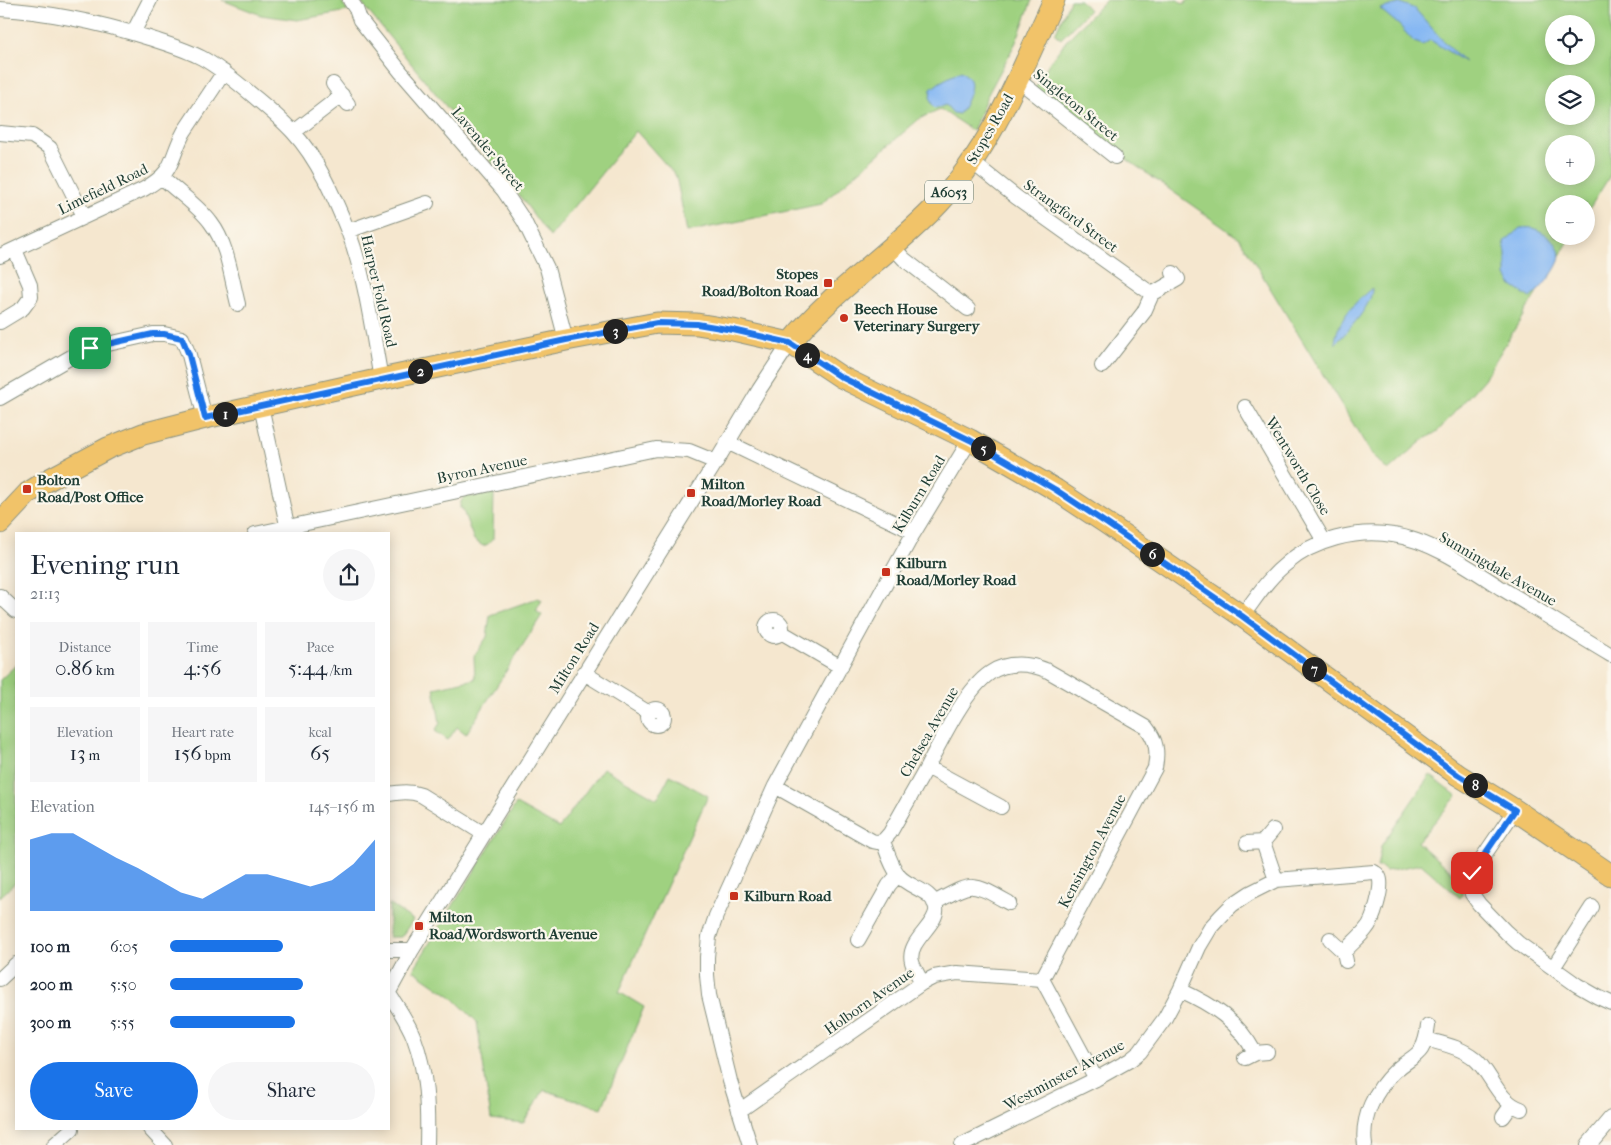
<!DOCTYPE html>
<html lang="en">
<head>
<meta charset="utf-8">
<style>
	body { margin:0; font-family:"IM FELL French Canon",serif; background:#f6f6f7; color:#1f2937; height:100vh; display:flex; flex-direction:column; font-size:19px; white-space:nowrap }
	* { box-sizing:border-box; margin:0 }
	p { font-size:16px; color:#747a83 }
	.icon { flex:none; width:28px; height:28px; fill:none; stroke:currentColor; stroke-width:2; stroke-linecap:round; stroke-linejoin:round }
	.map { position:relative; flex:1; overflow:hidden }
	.sheet { position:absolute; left:15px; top:532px; width:375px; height:598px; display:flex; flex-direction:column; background:#fff; border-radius:0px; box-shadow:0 2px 12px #0003 }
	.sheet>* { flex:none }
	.buttons { position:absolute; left:1545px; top:15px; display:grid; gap:10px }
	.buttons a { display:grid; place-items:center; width:50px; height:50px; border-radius:50%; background:#fff; box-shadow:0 2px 12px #0003; font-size:25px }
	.pin { position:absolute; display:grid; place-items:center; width:42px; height:42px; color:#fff; margin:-21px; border-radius:10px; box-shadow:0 2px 8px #0006 }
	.km { position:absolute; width:25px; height:25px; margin:-12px; border-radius:50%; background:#222; color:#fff; font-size:14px; line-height:25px; text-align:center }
	.round { display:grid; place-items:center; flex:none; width:52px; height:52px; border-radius:26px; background:#f6f6f7 }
	.summary { display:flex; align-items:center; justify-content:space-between; height:85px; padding:0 15px }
	h1 { font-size:28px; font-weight:600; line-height:38px }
	.figures { display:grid; grid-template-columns:repeat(3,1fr); gap:8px; height:85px; padding:5px 15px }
	.figures div { display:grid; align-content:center; border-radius:0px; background:#f6f6f7; text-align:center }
	.figures b { font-size:21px; font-weight:600 }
	.figures small { font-size:14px; font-weight:400 }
	.figures p { font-size:14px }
	.chart { height:140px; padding:10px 15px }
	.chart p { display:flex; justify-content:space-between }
	.chart svg { width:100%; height:90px; margin-top:5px; fill:#1a73e8; opacity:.7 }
	.primary-button { display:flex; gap:10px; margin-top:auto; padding:10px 15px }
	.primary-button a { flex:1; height:58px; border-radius:30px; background:#1a73e8; color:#fff; font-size:20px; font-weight:600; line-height:58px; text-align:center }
	.primary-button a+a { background:#f6f6f7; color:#1f2937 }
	ul { padding:0 15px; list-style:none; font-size:16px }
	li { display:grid; grid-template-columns:80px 60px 1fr; align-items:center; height:38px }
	li i { height:12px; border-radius:6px; background:#1a73e8 }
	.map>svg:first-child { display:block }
	.green { fill:#9fd180; stroke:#5f875a; fill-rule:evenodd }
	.water { fill:#86b8f3; stroke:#527a94 }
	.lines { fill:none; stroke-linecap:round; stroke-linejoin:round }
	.minor-casing { stroke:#8a9282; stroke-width:16 }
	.tertiary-casing { stroke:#8a9282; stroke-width:18 }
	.primary-casing { stroke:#8a9282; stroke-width:23 }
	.minor { stroke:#fff; stroke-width:14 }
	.tertiary { stroke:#fff; stroke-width:16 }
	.primary { stroke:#f1c369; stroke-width:21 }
	.route-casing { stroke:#fff; stroke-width:10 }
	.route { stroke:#1a73e8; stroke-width:6 }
	.poi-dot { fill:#c8321e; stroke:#fbf7ec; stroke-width:2 }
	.labels { text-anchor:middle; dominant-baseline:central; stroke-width:4.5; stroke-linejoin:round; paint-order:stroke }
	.shield { fill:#fbf7ec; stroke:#61756b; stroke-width:1 }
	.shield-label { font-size:14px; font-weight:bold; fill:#1f3d34 }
	.street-label { font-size:15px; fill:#1f3d34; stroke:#fbf7ec }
	.poi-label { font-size:15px; font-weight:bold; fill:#1f3d34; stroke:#fbf7ec; text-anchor:start }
</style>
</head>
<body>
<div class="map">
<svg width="1611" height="1145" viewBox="0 0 1611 1145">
	<rect width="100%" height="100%" fill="#fbf7ec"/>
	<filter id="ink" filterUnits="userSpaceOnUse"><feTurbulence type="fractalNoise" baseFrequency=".02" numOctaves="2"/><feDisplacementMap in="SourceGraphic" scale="10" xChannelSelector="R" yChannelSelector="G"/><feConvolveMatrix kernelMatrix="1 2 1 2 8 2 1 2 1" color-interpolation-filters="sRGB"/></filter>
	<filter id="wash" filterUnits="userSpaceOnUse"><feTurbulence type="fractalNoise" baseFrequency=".0096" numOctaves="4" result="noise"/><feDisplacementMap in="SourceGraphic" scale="20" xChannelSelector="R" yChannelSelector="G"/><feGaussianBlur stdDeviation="1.12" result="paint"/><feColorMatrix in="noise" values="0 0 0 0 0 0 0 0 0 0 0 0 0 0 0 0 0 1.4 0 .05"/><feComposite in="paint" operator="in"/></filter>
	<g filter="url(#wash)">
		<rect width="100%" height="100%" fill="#f5e7cf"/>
		<!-- green -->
		<path class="green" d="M222,0h118l8,11 -51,9 -36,-5z
			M359,0h673l-16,42 -30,56 -13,33 -33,-22 -21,10 -98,85 -134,28 -11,-56 -40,-45 -86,106 -28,-38z
			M1070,0h10l9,10 -28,29 -6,-5z
			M1106,0h72l5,4 6,-4h422v174l-25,40v-10h-32v32h18l-88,143 -46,52 -15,9 -35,31 -17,-18 -131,-214 -132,-93 -74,-56 15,-27 18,-23zM1554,24h32v32h-32zM1554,84h32v32h-32zM1554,144h32v32h-32z
			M492,489l2,3 -1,47 -5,5 -5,2 -9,-6 -12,-32h-2c0,-7 3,-11 9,-14l2,3 10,-3v-3z
			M538,598l4,2 -6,11 6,4 -76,119 -9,-7 -9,13 -13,-9 5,-8 -6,-35 41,-9 -1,-23 13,-19 3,-22z
			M16,665v217l-16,15v-217z
			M603,768l54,31 13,-24 38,21 -89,196 25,15 -42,101 -58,-18 -21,33 -32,-4 -14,-97 -26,-26 -38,-26 103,-166 43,24z
			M1430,775l27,21 -40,46 45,39 1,14 -3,3 -39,-34 -35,7 -5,-4h-4l4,-21z
			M389,904l24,16 -12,17h-12z"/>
		<!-- water -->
		<path class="water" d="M1401,3l14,6 30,34 20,19 -35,-22 -7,5 -9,-3 -15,-17 -19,-16z
			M961,71c3,2 7,6 9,9 4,7 -6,28 -11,34l-6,-1 -7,-8 -11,3c-6,-5 -5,-12 -4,-19l9,-7z
			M1520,228c4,0 8,-1 12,0 13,3 32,17 27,33 -5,13 -19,29 -29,37l-18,-12 -6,-10v-22l-2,-12z
			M1372,288c1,17 -25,44 -37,56 1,-23 20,-42 37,-56z"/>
	</g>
	<g filter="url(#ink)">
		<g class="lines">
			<!-- minor casing -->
			<g class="minor-casing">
				<path id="minor" d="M350,0l6,9 4,11 41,52 103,119 20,30 23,47 19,72
					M0,9c50,3 101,14 149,29 18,6 36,11 53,20 20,11 37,26 55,41 12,10 25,21 36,33 25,27 41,65 55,99 18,47 24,99 33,148
					M133,33l17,-33
					M1018,80l97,77
					M333,84l15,20
					M294,132l48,-37
					M0,133l32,3 18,12 34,68
					M972,162l44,35 136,97
					M162,177c16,16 36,28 49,46 17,22 20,54 27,81
					M348,231l79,-28
					M893,247l11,12 64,50
					M0,256l144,-67c32,-18 25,-29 40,-57l40,-60
					M0,322l23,-14 8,-11 -1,-12 -15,-35
					M1102,366l42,-54 8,-18 26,-15 -5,-6
					M0,398l78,-45 12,-5 63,-14h11l18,4 7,17 16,63
					M261,406l28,128
					M1245,407l79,134
					M727,442l187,90
					M255,534l401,-85 33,2 27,11
					M0,596l16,15
					M1242,616c14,-18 26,-38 44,-52 27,-24 71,-35 107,-29 37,5 77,33 108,53 37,22 73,45 110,67
					M766 628a8 8 0 1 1 16 0a8 8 0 1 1-16 0Z
					M781,632l60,35
					M584,673l65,40
					M648 717a8 8 0 1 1 16 0a8 8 0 1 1-16 0Z
					M927,767l74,40
					M775,786l97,55 5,1 6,-1c4,11 8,25 16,35 10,12 34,14 37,32 3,16 -30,33 -24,54 2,7 7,14 10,21
					M389,794c12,-2 21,-3 32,1l63,39
					M1515,810l-43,63 -1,12 1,9 7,10 27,28 12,11 59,42 21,12 13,6
					M883,841l7,-8c12,-22 25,-44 37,-66 15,-28 38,-77 63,-94 17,-12 40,-10 58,-2l98,56c11,14 12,25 9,41l-113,211
					M1263,842l13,38
					M1247,843l16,-1 10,-12
					M934,903c39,-21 36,-22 75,0
					M1330,939l14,13 2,9
					M858,940l31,-55 9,-10
					M389,950h23
					M1553,968l39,-61
					M0,979l16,-15
					M1180,990c33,15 58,31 75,63
					M389,992l23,-42 72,-116 232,-372 43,-72 31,-47
					M389,994c9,14 19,28 25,44 13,35 14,70 13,107
					M1426,1039c17,5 34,8 48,19 18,15 23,43 47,51
					M1245,1058l10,-5 12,-1
					M739,1111l183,-128 12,-6 23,-4 85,6 54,100
					M1503,1117l8,-11
					M150,1129l15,16
					M54,1145l18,-16
					M750,1145l-20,-64 -21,-86 -2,-20v-18l2,-20 7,-21 59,-130 138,-252 57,-94
					M962,1145l134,-66 34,-19 10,-8 25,-34 15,-28 19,-43 12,-20 10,-11 11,-11 18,-12 26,-13 98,-8c3,2 4,2 5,5 5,9 -6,45 -13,52 -6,8 -15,15 -22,23
					M1365,1145c-4,-28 10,-55 30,-74 20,-18 29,-13 33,-45"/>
			</g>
			<!-- tertiary casing -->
			<g class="tertiary-casing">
				<path id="tertiary" d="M1589,1145l22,-26"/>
			</g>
			<!-- primary casing -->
			<g class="primary-casing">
				<path id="primary" d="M790,343c43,-53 102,-90 149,-140 54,-57 82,-132 115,-203
					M0,523l28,-30 22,-14 58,-31 35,-14 62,-16 176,-39 185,-39 91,-17 40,1 36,6 57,13 51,34 129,63 86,50 50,33 136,93 216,159 57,35 96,65"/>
			</g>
			<!-- minor -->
			<use href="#minor" class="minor"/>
			<!-- tertiary -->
			<use href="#tertiary" class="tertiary"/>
			<!-- primary -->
			<use href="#primary" class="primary"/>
		</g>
	</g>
	<g class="lines" filter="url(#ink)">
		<!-- route casing -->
		<g class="route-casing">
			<path id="route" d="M90,348l63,-14h11l18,4 7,17 16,63 361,-78 91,-17 40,1 36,6 57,13 51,34 129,63 86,50 50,33 136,93 216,159 57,35 -43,63"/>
		</g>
		<!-- route -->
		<use href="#route" class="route"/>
	</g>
	<!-- markers -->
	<g class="poi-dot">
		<rect x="823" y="278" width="10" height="10" rx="2.5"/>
		<circle cx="844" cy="318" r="5"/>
		<rect x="22" y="484" width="10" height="10" rx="2.5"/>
		<rect x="686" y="488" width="10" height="10" rx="2.5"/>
		<rect x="881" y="567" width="10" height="10" rx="2.5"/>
		<rect x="729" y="891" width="10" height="10" rx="2.5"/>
		<rect x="414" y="921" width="10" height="10" rx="2.5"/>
	</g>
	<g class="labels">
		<!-- shield labels -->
		<rect class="shield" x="925" y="180.5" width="48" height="23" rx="4"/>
		<g class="shield-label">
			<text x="949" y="192">A6053</text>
		</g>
		<!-- street labels -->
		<g class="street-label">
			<text transform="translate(1076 105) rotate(39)">Singleton Street</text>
			<text transform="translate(990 129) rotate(-60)">Stopes Road</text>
			<text transform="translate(488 149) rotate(50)">Lavender Street</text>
			<text transform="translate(103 189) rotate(-26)">Limefield Road</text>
			<text transform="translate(1071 216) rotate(36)">Strangford Street</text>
			<text transform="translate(379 291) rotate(77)">Harper Fold Road</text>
			<text transform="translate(1298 466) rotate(59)">Wentworth Close</text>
			<text transform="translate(482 469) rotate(-12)">Byron Avenue</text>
			<text transform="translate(919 494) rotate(-59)">Kilburn Road</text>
			<text transform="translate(1498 569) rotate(30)">Sunningdale Avenue</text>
			<text transform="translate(574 658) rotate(-58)">Milton Road</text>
			<text transform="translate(929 732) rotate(-60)">Chelsea Avenue</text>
			<text transform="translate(1092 851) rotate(-62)">Kensington Avenue</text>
			<text transform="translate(869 1001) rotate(-35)">Holborn Avenue</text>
			<text transform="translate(1064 1075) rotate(-28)">Westminster Avenue</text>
		</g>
		<!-- poi labels -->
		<g class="poi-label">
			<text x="818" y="274" text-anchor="end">Stopes<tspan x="818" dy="17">Road/Bolton Road</tspan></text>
			<text x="854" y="309">Beech House<tspan x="854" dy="17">Veterinary Surgery</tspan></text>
			<text x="37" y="480">Bolton<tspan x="37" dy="17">Road/Post Office</tspan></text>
			<text x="701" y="484">Milton<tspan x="701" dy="17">Road/Morley Road</tspan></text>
			<text x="896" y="563">Kilburn<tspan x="896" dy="17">Road/Morley Road</tspan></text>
			<text x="744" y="896">Kilburn Road</text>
			<text x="429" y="917">Milton<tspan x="429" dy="17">Road/Wordsworth Avenue</tspan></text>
		</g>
	</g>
</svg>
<div class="buttons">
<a><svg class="icon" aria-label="locate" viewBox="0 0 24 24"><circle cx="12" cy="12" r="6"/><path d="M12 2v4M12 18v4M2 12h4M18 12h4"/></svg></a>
<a><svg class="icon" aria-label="layers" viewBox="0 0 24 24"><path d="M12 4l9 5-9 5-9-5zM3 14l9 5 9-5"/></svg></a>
<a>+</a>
<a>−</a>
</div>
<div class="pin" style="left:90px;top:348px;background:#1e9e55"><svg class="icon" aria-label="arrive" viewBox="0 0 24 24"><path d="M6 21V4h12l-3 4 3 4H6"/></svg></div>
<div class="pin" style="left:1472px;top:873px;background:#d93025"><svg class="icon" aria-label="check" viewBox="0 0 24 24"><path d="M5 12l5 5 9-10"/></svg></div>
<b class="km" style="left:225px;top:414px">1</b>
<b class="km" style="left:420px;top:371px">2</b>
<b class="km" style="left:615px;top:331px">3</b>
<b class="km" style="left:807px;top:355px">4</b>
<b class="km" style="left:983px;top:448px">5</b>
<b class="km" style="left:1152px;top:554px">6</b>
<b class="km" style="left:1314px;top:669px">7</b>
<b class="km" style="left:1475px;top:785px">8</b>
<section class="sheet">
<div class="summary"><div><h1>Evening run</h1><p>21:13</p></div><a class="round"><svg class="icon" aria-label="share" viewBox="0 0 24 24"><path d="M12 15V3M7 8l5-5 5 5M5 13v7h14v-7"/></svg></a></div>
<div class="figures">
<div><p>Distance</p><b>0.86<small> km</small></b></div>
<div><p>Time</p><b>4:56</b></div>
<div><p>Pace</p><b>5:44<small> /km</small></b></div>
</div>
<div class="figures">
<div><p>Elevation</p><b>13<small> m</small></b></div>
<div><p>Heart rate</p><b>156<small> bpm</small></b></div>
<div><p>kcal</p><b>65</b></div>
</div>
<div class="chart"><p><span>Elevation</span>145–156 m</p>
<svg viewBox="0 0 160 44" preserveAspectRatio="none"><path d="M0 44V9L10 6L20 6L30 12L40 18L50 23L60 29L70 35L80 38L90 32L100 26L110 26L120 29L130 32L140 29L150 21L160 9V44z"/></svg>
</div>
<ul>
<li><b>100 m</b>6:05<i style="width:55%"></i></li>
<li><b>200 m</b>5:50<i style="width:65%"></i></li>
<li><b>300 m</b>5:55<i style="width:61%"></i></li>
</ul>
<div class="primary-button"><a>Save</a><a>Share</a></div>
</section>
</div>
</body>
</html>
